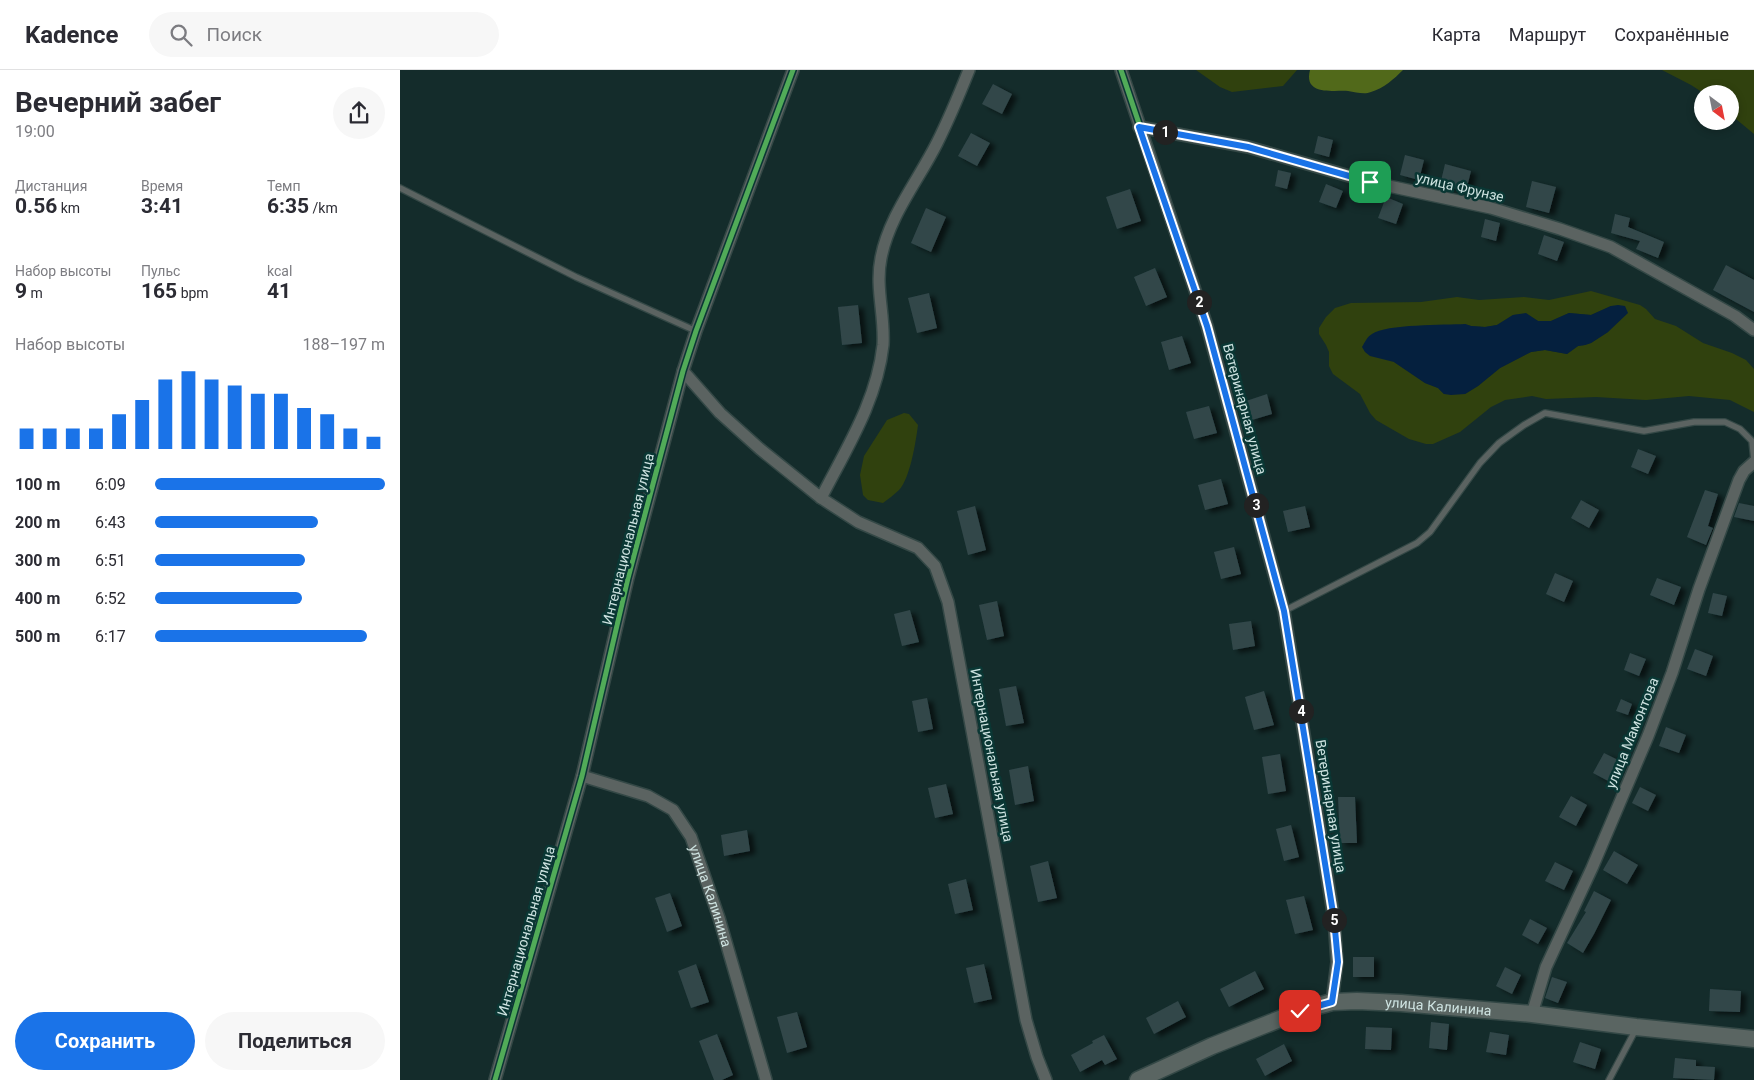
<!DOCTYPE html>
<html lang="ru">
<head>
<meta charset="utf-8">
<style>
	body { margin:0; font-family:Roboto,sans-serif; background:#f7f7f7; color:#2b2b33; height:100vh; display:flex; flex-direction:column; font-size:19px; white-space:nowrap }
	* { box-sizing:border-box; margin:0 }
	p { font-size:16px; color:#7c7c81 }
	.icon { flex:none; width:28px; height:28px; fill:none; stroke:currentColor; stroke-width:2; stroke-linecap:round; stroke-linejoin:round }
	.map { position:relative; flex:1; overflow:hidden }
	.panel { display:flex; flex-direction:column; background:#fff; width:400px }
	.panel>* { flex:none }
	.needle { width:32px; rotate:148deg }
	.controls { position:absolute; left:1294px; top:15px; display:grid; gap:10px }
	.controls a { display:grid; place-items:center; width:45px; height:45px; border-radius:50%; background:#fff; box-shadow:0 2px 8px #0003; font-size:25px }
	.pin { position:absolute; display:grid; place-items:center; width:42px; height:42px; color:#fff; margin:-21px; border-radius:10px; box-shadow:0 2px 8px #0006 }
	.km { position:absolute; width:25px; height:25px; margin:-12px; border-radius:50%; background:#222; color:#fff; font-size:14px; line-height:25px; text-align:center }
	.round { display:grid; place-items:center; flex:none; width:52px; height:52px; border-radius:26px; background:#f7f7f7 }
	.head { display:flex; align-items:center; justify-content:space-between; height:85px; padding:0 15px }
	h1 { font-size:28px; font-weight:700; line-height:38px }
	.stats { display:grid; grid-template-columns:repeat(3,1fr); gap:8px; height:85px; padding:5px 15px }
	.stats div { display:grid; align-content:center }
	.stats b { font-size:21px; font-weight:700 }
	.stats small { font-size:14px; font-weight:400 }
	.stats p { font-size:14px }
	.chart { height:140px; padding:10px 15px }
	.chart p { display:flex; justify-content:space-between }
	.chart svg { width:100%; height:90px; margin-top:5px; stroke:#1a73e8; stroke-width:6 }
	.button { display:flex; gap:10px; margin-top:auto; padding:10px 15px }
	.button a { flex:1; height:58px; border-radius:30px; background:#1a73e8; color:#fff; font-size:20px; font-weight:700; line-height:58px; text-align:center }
	.button a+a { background:#f7f7f7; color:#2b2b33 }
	ul { padding:0 15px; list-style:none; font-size:16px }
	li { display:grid; grid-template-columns:80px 60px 1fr; align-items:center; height:38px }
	li i { height:12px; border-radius:6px; background:#1a73e8 }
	header { display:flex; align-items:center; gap:30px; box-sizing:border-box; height:70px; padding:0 25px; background:#fff; border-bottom:1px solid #e1e1e2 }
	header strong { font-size:24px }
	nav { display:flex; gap:28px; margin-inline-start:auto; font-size:18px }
	.search { width:350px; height:45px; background:#f7f7f7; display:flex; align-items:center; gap:12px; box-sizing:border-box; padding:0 18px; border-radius:28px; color:#7c7c81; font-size:19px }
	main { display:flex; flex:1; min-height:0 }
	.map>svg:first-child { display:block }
	.green { fill:#30410e; fill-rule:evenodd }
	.forest { fill:#51691a }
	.water { fill:#05203e }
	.building { fill:#31474a; filter:url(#shadow) }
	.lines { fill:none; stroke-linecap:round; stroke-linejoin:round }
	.lane-casing { stroke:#344846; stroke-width:8 }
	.street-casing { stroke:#344846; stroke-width:14 }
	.secondary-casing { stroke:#344846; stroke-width:19 }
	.lane { stroke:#5b6361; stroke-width:5.5 }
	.street { stroke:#5b6361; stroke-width:11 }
	.secondary { stroke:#5a6562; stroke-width:16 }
	.cycleway-casing { stroke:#0a3734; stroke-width:8 }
	.cycleway { stroke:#51ab58; stroke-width:5 }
	.route-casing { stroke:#fff; stroke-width:10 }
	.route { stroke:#1a73e8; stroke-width:6 }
	.labels { text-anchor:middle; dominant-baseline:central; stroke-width:5; stroke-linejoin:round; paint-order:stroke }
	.street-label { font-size:14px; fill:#cee3e1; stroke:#0a3734 }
</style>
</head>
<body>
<header>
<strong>Kadence</strong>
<div class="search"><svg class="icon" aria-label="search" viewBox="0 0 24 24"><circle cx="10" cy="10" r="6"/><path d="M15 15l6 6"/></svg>Поиск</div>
<nav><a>Карта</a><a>Маршрут</a><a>Сохранённые</a></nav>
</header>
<main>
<section class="panel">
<div class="head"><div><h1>Вечерний забег</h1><p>19:00</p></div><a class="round"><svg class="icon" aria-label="share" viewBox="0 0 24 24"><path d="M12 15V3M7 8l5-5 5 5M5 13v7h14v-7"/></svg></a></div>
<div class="stats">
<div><p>Дистанция</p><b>0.56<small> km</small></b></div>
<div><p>Время</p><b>3:41</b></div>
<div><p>Темп</p><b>6:35<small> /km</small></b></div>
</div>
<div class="stats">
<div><p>Набор высоты</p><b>9<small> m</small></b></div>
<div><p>Пульс</p><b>165<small> bpm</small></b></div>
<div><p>kcal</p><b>41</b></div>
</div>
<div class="chart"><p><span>Набор высоты</span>188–197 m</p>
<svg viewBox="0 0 160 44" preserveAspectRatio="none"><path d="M5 44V34M15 44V34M25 44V34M35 44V34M45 44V27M55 44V20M65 44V10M75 44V6M85 44V10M95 44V13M105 44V17M115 44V17M125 44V24M135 44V27M145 44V34M155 44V38"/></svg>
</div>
<ul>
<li><b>100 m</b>6:09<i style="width:100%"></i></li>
<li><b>200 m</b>6:43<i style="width:71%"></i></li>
<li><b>300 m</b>6:51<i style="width:65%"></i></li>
<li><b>400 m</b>6:52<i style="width:64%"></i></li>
<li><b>500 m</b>6:17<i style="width:92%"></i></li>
</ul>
<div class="button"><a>Сохранить</a><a>Поделиться</a></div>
</section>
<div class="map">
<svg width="1354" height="1010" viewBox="0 0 1354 1010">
	<defs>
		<filter id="shadow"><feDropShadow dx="5.5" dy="3" stdDeviation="2.5" flood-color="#0009"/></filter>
	</defs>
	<rect width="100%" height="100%" fill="#142c2b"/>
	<!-- green -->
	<path class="green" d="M796,0h101l-14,16 -51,6 -12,-5z
		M1262,0h92v64l-24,-20v-20h-25l-14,-9z
		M1191,221l49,14 6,4 9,10 21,7 27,17 29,10 14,7 8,9v43l-24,-12 -41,-4 -43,4 -50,-3 -50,2 -14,-3 -27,4 -14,7 -31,25 -27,12h-7l-17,-5 -33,-19 -6,-7 -10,-19 -27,-20 -4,-8v-14l-3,-7 -7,-11v-6l7,-11 9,-9 16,-5 70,-1 36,-5 22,3 45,-3 25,3zM1211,236l-3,26 -17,11 -6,2 -7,1 -11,8 -22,-4 -14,2 -31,16 -22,18 -13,8h-21l-6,-6 -13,-5 -31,-21 71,-38 6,2 14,1 12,-2 16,-10 13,-1 12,7h13l18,-8 22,2z
		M504,343l5,1 9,11c-2,16 -8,54 -19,65 -5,5 -11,9 -16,13l-15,-3 -5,-5 -3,-20 4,-19 23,-36z"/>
	<!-- forest -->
	<path class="forest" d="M910,0h93c-9,9 -19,18 -32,22 -7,3 -15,0 -23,-1 -14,-1 -45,5 -38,-21z"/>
	<!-- water -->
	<path class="water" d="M1218,235l7,1 3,7 -20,19 -17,11 -6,2 -7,1 -11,8 -22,-4 -14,2 -31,16 -22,18 -13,8 -14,1 -7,-1 -6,-6 -13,-5 -31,-21 -24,-6 -5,-4 -3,-5c3,-5 5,-10 10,-13 14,-10 73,-9 93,-10l6,2 14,1 12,-2 16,-10 13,-2 12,8h13l18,-8 22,2 20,-9z"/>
	<!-- building -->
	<path class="building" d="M593,14l19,10 -10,20 -20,-10z
		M571,63l19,10 -13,23 -19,-10z
		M918,66l15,4 -4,17 -15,-4z
		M1005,85l19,5 -5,20 -19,-5z
		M1045,94l26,7 -5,20 -26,-6z
		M878,100l13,3 -4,16 -12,-3z
		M1132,111l24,6 -7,26 -23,-6z
		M926,114l17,7 -7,17 -17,-6z
		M730,119l11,32 -24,8 -11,-32z
		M986,127l17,7 -7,20 -18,-6z
		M526,138l20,9 -15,35 -20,-9z
		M1215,144l15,4 -2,9 36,15 -6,16 -22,-9 4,-8 -29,-8z
		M1085,149l15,4 -4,18 -15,-4z
		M1144,165l20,7 -7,19 -19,-7z
		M1326,195l28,15v32l-41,-22z
		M755,198l12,29 -21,9 -12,-29z
		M529,223l8,35 -20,5 -9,-35z
		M458,235l4,38 -20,2 -4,-38z
		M782,266l9,27 -22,7 -8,-28z
		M867,324l5,20 -20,6 -6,-19z
		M809,336l8,27 -23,6 -8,-27z
		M1238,379l18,7 -8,18 -17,-7z
		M821,409l7,25 -23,6 -7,-25z
		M1305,420l13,4 -10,32 5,2 -7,17 -19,-8z
		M1181,430l18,10 -10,18 -18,-10z
		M1339,433l15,3v15l-20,-4z
		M575,436l11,44 -18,5 -11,-44z
		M905,436l5,21 -22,5 -5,-21z
		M834,477l7,27 -20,5 -7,-27z
		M1155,503l18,8 -9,21 -18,-8z
		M1257,508l24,9 -7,18 -24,-10z
		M1313,523l14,3 -5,20 -14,-3z
		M597,531l7,35 -17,4 -8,-35z
		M510,540l9,32 -17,4 -8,-32z
		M851,551l4,25 -22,4 -4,-26z
		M1295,579l18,7 -7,20 -19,-7z
		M1230,583l16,6 -7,17 -15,-6z
		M616,616l8,37 -18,3 -7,-37z
		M864,621l10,34 -20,5 -9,-33z
		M527,628l6,31 -15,3 -6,-31z
		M1221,629l11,5 -4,11 -12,-4z
		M1266,657l20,8 -7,18 -20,-7z
		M1204,683l16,8 -10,21 -17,-9z
		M880,684l6,37 -18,3 -6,-37z
		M628,696l6,35 -19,4 -6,-35z
		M546,714l7,30 -18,4 -7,-30z
		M1240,717l16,8 -8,16 -16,-8z
		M1171,726l16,9 -11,21 -17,-9z
		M938,727h17l2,46h-17z
		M891,755l8,32 -15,4 -8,-32z
		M347,760l3,21 -26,5 -3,-21z
		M1214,781l24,14 -11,19 -24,-14z
		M648,791l9,37 -19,4 -8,-36z
		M1155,792l18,9 -9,19 -19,-9z
		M566,809l7,31 -18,4 -7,-30z
		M1194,821l17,9 -17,34 -11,19 -16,-10 19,-31 -2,-1z
		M270,823l12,33 -15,6 -12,-34z
		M904,826l9,34 -18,4 -9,-34z
		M1130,849l17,9 -9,16 -16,-9z
		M953,887h21v20h-21z
		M296,894l13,38 -18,6 -13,-37z
		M584,894l8,35 -18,4 -8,-35z
		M1105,897l16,8 -9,19 -16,-8z
		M855,901l9,18 -35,18 -9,-18z
		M1152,907l15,5 -9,21 -13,-5z
		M1310,919l31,2 -1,21 -31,-1z
		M778,931l8,16 -32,17 -8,-16z
		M397,942l10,35 -20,6 -10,-36z
		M1031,952l18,2 -2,26 -18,-2z
		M966,957l26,1 -1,22 -26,-1z
		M1090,962l19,3 -3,20 -20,-3z
		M317,964l16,41 -11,5h-8l-15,-39z
		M704,965l13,24 -12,6 -3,-5 -22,12 -9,-17 22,-12 -1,-2z
		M1180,972l21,7 -6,20 -22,-7z
		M884,974l8,17 -27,15 -9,-17z
		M1275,988l21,2v6l19,1 -1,13 -41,-2z"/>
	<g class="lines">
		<!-- lane casing -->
		<g class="lane-casing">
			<path id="lane" d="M0,118l176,89 120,54
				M884,541l133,-68 13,-11 50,-69 19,-20 25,-18 21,-12 99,18 50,-9h31l15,7 12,12 2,19
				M1209,1010l27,-51"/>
		</g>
		<!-- street casing -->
		<g class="street-casing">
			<g id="street">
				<path d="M721,0l86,256 77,285 50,308 3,43 -5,40"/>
				<path d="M739,57l109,20 122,35 121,26 69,21 51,18 124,69 19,14"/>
				<path d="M283,301l37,42 40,36 61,49 37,24 60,26 17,18 13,36 78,418 11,37 9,23"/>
				<path d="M421,428c25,-49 56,-97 62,-153 2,-29 -8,-58 -2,-87 8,-42 37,-77 56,-115 12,-24 22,-48 32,-73"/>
				<path id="s1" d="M182,706l66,20 25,14 18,27 28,81 47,162"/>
				<path d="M1132,944l14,-47 46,-99 56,-132 24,-63 27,-84 40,-109 5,-9 10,-9"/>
				<path d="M95,1010l87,-304 46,-198 55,-207 13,-40 97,-261"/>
			</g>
		</g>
		<!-- secondary casing -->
		<g class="secondary-casing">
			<g id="secondary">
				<path id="s2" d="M738,1010l74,-34 88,-35 32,-9 25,-1 44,2 131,11 104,13 118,12"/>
			</g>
		</g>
		<!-- lane -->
		<use href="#lane" class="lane"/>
		<!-- street -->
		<use href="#street" class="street"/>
		<!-- secondary -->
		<use href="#secondary" class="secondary"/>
		<!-- cycleway casing -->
		<g class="cycleway-casing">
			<path id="cycleway" d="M721,0l86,256 77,285 50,308 3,43 -5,40
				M95,1010l87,-304 46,-198 55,-207 13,-40 97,-261"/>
		</g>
		<!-- cycleway -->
		<use href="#cycleway" class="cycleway"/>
	</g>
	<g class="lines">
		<!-- route casing -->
		<g class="route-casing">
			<path id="route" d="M900,941l32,-9 6,-40 -4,-43 -50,-308 -77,-285 -68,-199 109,20 122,35"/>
		</g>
		<!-- route -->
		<use href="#route" class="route"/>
	</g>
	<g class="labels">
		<!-- street labels -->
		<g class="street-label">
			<text transform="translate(1060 117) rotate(13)">улица Фрунзе</text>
			<text transform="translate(845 339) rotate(75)">Ветеринарная улица</text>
			<text transform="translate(228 469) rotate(-76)">Интернациональная улица</text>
			<text transform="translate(1232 663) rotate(-68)">улица Мамонтова</text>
			<text transform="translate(592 685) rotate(79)">Интернациональная улица</text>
			<text transform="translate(931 736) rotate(81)">Ветеринарная улица</text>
			<text stroke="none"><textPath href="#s1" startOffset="192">улица Калинина</textPath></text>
			<text transform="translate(126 861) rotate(-74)">Интернациональная улица</text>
			<text stroke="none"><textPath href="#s2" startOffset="316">улица Калинина</textPath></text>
		</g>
	</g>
</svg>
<div class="controls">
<a><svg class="needle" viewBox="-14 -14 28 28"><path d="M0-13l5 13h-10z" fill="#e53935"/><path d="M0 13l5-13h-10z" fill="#7c7c81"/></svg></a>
</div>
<div class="pin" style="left:970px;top:112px;background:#1e9e55"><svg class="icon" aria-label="arrive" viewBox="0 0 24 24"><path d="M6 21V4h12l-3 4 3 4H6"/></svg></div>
<div class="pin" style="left:900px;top:941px;background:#d93025"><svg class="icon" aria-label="check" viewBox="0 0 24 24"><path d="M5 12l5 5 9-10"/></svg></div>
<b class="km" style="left:765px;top:62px">1</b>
<b class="km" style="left:799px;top:232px">2</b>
<b class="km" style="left:856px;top:435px">3</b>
<b class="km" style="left:901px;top:641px">4</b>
<b class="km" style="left:934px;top:850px">5</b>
</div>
</main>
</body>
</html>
